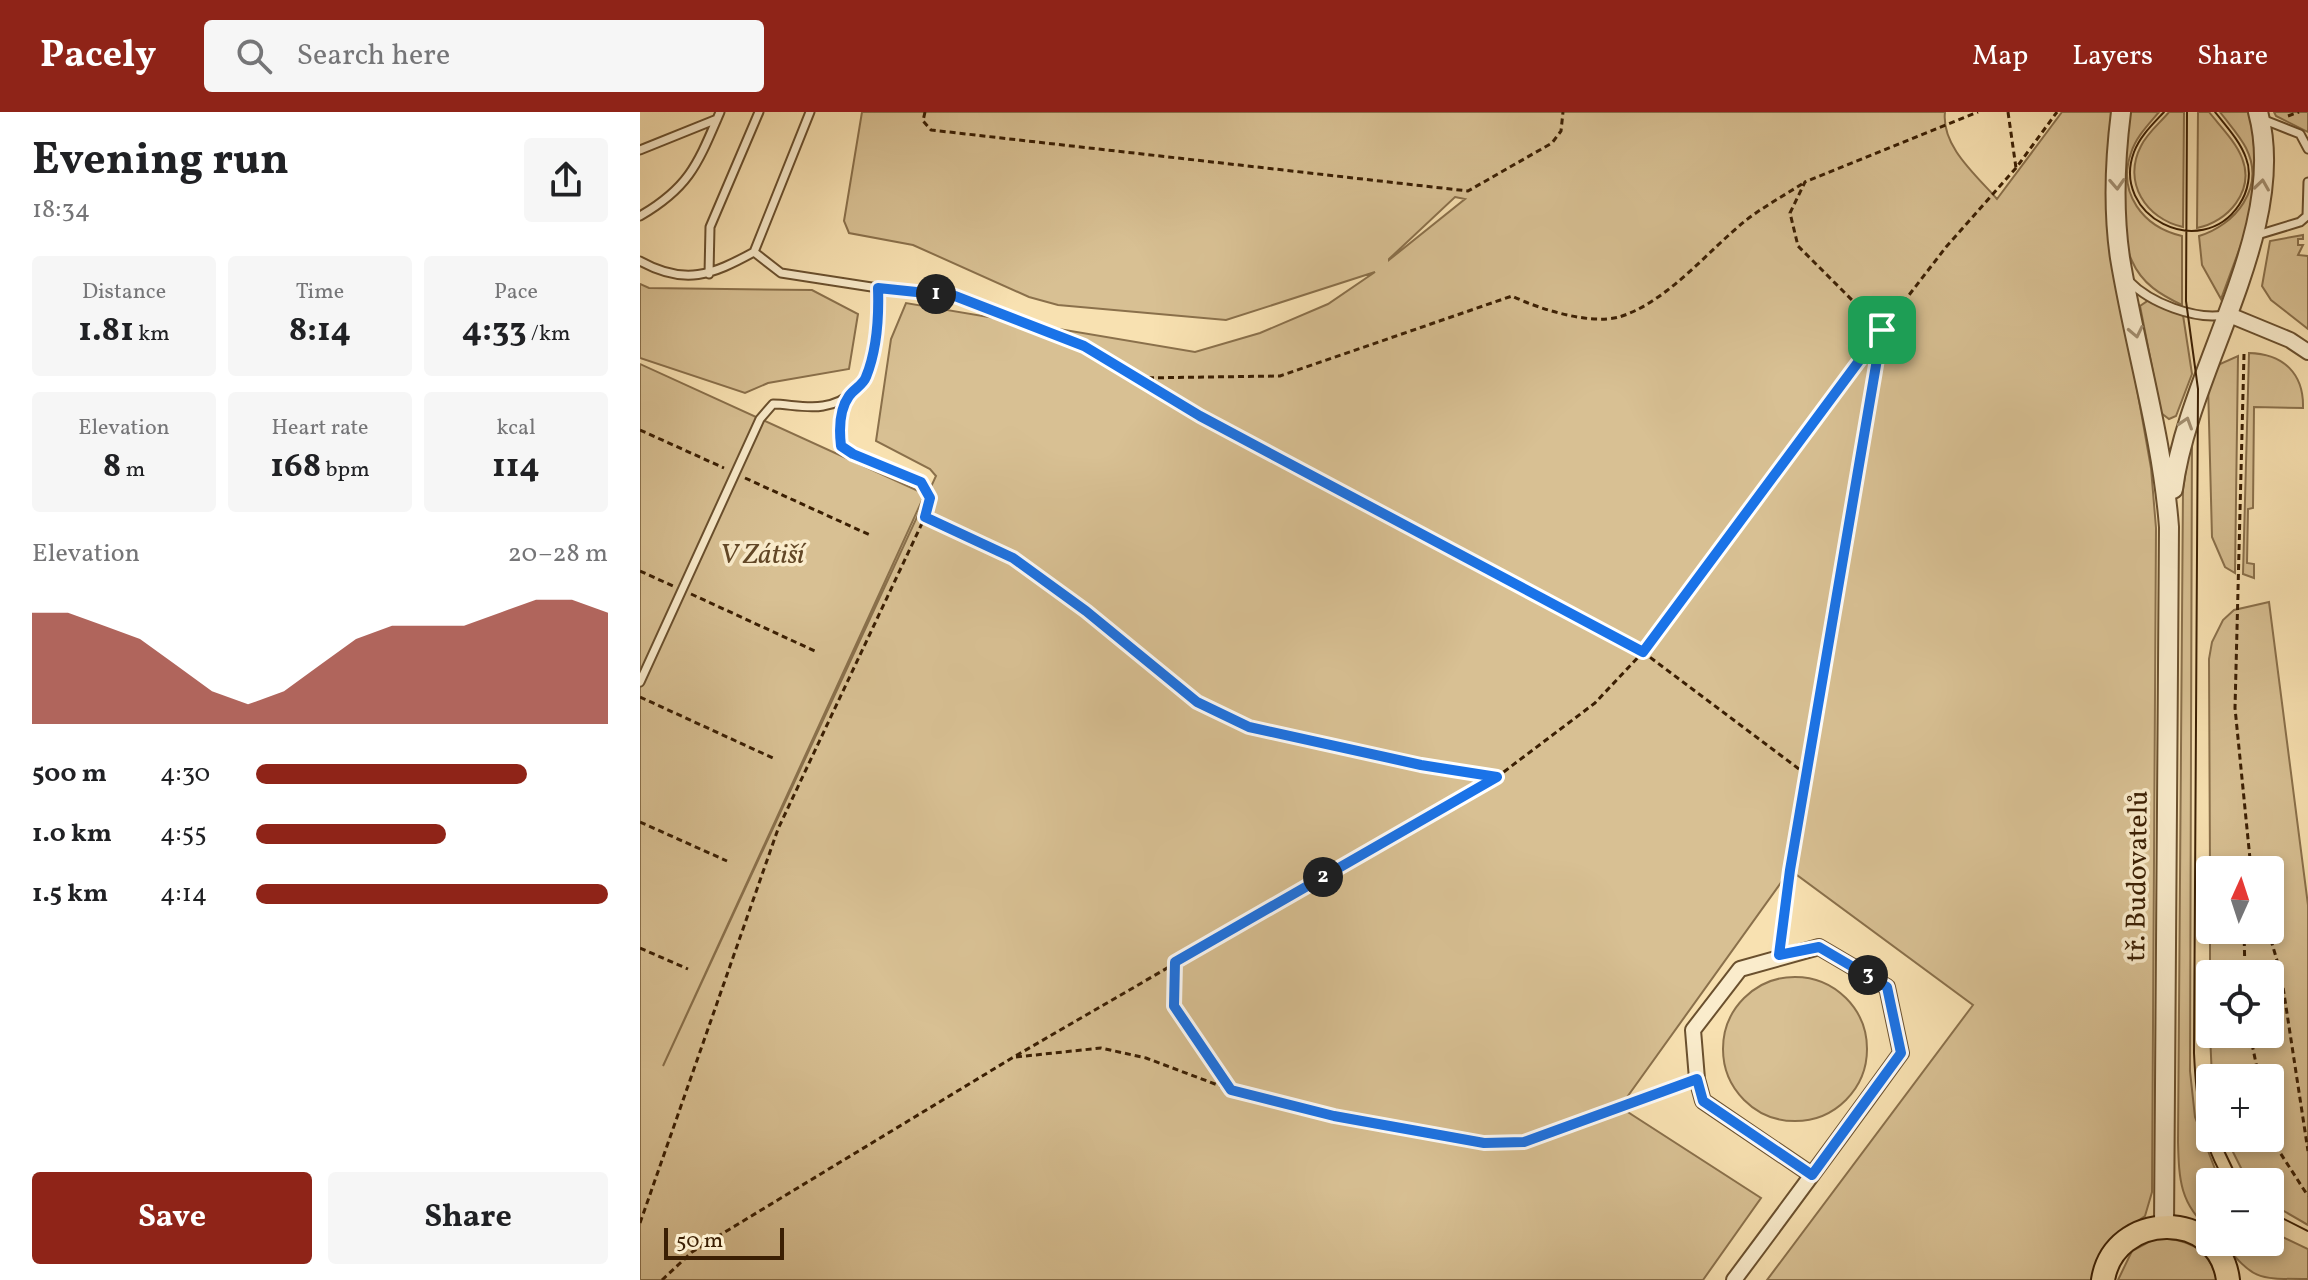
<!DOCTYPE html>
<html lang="en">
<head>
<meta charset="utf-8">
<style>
	body { margin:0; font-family:Vollkorn,serif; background:#f6f6f6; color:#202124; height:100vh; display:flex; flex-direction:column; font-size:30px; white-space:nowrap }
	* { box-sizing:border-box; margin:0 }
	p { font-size:26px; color:#757577 }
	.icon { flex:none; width:44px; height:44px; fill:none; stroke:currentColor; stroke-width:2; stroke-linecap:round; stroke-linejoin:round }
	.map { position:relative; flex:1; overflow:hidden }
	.sheet { display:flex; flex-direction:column; background:#fff; width:640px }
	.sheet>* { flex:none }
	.needle { width:52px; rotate:3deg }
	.buttons { position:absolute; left:1556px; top:744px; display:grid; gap:16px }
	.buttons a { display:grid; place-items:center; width:88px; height:88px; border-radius:8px; background:#fff; box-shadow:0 4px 12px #0003; font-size:40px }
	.scale { position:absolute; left:24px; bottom:20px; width:120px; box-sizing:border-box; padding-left:8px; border:4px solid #3b1f03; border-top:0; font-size:22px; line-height:28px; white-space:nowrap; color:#3b1f03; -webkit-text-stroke:6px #faeccc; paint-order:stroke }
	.pin { position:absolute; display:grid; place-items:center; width:68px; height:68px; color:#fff; margin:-34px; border-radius:16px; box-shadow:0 4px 12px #0006 }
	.km { position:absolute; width:40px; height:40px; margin:-20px; border-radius:50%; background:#222; color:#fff; font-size:22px; line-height:40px; text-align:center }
	.round { display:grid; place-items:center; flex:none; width:84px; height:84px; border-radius:8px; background:#f6f6f6 }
	.head { display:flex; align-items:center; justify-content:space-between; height:136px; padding:0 32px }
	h1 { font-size:44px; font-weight:700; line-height:60px }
	.figures { display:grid; grid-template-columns:repeat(3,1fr); gap:12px; height:136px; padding:8px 32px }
	.figures div { display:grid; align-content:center; border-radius:8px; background:#f6f6f6; text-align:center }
	.figures b { font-size:34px; font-weight:700 }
	.figures small { font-size:22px; font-weight:400 }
	.figures p { font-size:22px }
	.chart { height:224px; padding:16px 32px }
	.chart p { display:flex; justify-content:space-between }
	.chart svg { width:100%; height:144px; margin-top:8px; fill:#8f2418; opacity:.7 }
	.button { display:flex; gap:16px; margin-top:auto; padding:16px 32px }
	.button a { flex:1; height:92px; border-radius:8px; background:#8f2418; color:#fff; font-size:32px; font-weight:700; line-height:92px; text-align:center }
	.button a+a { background:#f6f6f6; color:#202124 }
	ul { padding:0 32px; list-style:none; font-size:26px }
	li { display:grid; grid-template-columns:128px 96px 1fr; align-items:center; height:60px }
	li i { height:20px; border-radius:10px; background:#8f2418 }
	header { display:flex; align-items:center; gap:48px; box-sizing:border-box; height:112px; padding:0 40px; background:#8f2418; color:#fff }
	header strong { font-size:38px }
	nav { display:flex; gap:44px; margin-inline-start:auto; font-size:28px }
	.search { width:560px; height:72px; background:#f6f6f6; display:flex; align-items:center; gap:20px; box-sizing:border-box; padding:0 28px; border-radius:8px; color:#757577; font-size:30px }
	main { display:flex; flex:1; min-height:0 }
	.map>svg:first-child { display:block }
	.green { fill:#d8c093; stroke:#8a704b; stroke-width:2; fill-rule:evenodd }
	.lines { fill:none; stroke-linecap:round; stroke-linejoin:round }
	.service-casing { stroke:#6a502e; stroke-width:11 }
	.minor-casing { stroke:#6a502e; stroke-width:18 }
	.tertiary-casing { stroke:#6a502e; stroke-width:22 }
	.primary-casing { stroke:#3b1f03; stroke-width:26 }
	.path { stroke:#3b1f03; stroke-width:3; stroke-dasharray:6 4; stroke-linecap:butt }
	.service { stroke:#faeccc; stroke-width:7 }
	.minor { stroke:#faeccc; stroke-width:14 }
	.tertiary { stroke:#faeccc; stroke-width:18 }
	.primary { stroke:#f8e1b1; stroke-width:22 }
	.tram { stroke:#3b1f03; stroke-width:2 }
	.oneway { stroke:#a49072 }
	.route-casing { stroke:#fff; stroke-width:16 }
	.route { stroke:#1a73e8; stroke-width:10 }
	.labels { text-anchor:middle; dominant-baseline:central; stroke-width:7; stroke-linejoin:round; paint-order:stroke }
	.park-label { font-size:28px; font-style:italic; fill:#624727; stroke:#faeccc }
	.street-label { font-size:28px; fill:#3b1f03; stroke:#faeccc }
</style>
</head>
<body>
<header>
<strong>Pacely</strong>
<div class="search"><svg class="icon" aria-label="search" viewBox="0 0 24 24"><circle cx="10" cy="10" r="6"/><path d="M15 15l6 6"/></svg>Search here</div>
<nav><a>Map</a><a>Layers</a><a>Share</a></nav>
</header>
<main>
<section class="sheet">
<div class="head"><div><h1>Evening run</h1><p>18:34</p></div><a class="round"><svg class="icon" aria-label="share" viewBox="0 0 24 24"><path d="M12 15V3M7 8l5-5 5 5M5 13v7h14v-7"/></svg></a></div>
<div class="figures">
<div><p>Distance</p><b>1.81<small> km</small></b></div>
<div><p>Time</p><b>8:14</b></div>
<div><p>Pace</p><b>4:33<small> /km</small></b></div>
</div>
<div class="figures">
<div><p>Elevation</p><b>8<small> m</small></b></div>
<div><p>Heart rate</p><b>168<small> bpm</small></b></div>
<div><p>kcal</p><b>114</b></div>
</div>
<div class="chart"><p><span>Elevation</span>20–28 m</p>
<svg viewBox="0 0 160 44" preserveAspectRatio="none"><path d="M0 44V10L10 10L20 14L30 18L40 26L50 34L60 38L70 34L80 26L90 18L100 14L110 14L120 14L130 10L140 6L150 6L160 10V44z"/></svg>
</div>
<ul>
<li><b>500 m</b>4:30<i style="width:77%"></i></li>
<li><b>1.0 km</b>4:55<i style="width:54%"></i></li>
<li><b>1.5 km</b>4:14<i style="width:100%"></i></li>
</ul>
<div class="button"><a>Save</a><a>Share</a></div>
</section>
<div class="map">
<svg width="1668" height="1168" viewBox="0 0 1668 1168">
	<rect width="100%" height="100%" fill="#f8e1b1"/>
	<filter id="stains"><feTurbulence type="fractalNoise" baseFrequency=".0025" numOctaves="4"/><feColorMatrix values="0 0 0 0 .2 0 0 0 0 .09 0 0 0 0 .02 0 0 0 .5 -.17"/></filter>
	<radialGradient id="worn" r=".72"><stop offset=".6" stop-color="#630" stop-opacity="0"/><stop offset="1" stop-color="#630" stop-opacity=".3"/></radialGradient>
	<!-- green -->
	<path class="green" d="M222,0h1083c-4,34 31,63 52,87l65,-87h49l-3,113 43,243 5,60 -4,664 -7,24 -31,22 -17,42h-330l206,-275 -183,-135 -170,237 141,91 -58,82h-1063v-916l285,130 -262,572 273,-590 -6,-7 -54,-28 15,-102 15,-36 289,49 65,-19 68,-29 47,-32 -149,48 -168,-15 -29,-8 -116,-52 -64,-12 -5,-12zM815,85l10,2 -76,61v-1z
		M1488,0h31c-11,13 -23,25 -28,41 -14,40 12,74 51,83v69c-21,-10 -40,-21 -50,-44 -15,-31 -7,-113 -4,-149z
		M1529,0h15l-1,115c-37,-8 -61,-45 -42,-81 6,-13 19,-23 28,-34z
		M1558,0h11c11,14 27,30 33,46 13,33 -14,64 -45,70z
		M1580,0h31l5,57 -7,54 -28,76 -19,-34 -3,-29c36,-11 67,-48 47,-88 -6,-12 -17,-24 -26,-36z
		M1634,0h34v20l-32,-16z
		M1663,123v4h-5v6h5l-5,10 10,1v73l-37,-29 -9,-14 8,-45z
		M0,172l9,4 163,2 46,24 -9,55 -81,14 -23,10 -105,-35z
		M1509,188l34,15 9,59 -16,42 -7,3 -8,-6 -21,-107z
		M1609,241c35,1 55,21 54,55l-49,-1 -1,101 -5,1 -1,54 7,1v14l-11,-4z
		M1598,244l-3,217 -10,-6 -13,-30 -4,-153 12,-20z
		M1552,319l-2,640 5,46 25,65h-10v48c-30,-26 -31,-50 -32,-88l5,-653z
		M1629,490l39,303v320l-38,-22v-21h-22l-22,-44h44v-60h-58l-2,-44h60v-60h-60v-44h60v-60h-60l-1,-211 3,-17 11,-22 11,-10z
		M1083 937a72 72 0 1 1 144 0a72 72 0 1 1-144 0Z
		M1630,1119l38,18v30c-53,0 -53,1 -86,-37h48z
		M1516,1126c31,1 53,9 61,42h-99l14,-29z"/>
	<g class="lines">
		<!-- service casing -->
		<g class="service-casing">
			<path id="service" d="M1622,7l38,15 8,15
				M0,38l77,-31
				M0,104c50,-29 58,-53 80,-104
				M1614,124l46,-14 7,-6 1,-34
				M0,149c45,25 72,14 114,-9
				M69,162l1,-47 49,-115
				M1489,169c21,22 66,39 95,34
				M0,570l120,-263 13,-15c15,0 34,5 50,2 54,-8 57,-74 55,-118l-97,-15 -27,-21 56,-140"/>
		</g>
		<!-- minor casing -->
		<g class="minor-casing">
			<path id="minor" d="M1587,202l63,26 18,12
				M1094,1168c56,-75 112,-151 167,-227l-14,-66 -68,-40 -79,22 -47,61 4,49 6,22 109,74"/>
		</g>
		<!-- tertiary casing -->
		<g class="tertiary-casing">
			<path id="tertiary" d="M1481,0c-6,47 -8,98 -1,146 15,91 42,177 49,269l-5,698
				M1533,377c15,-119 117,-260 85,-377"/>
		</g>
		<!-- primary casing -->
		<g class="primary-casing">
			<path id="primary" d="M1463,1168c11,-69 116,-72 125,0"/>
		</g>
		<!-- path -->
		<path class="path" d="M285,0l-2,9 8,9 537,61 84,-48 9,-12 2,-19
			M1368,0l8,56
			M1648,4l11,-4
			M250,178l65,6 129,50 116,70 443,236 164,123 75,-445 -84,-84 -8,-33 15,-31 173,-70
			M1604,242l-9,354 16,161
			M498,266l142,-2 232,-80c27,13 77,29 107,21 47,-14 89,-66 126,-96 18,-14 38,-25 57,-37
			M0,318l84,38
			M105,366l125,57
			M285,405l88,41 73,53 111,91 52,25 172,38 76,12 98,-74 48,-51 239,-322 64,-83 70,-79 41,-56
			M0,459l33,15
			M51,482l126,58
			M0,585l135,62
			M0,710l87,39
			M1604,818l1,44
			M1628,818l13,44 27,177
			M1141,829l26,-166
			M0,836l48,21
			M535,850l-1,44 56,83
			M1610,922l9,44
			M376,945l85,-9 45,10 85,32 103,26 150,27 40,-1 161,-59
			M1630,1025l38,59
			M0,1111l138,-394 147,-312 5,-19 -9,-16 -68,-28 -12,-8 -2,-20 4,-14
			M22,1168l30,-28 320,-194 485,-281"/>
		<!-- service -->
		<use href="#service" class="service"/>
		<!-- minor -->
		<use href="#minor" class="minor"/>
		<!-- tertiary -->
		<use href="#tertiary" class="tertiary"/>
		<!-- primary -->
		<use href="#primary" class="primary"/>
		<!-- tram -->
		<path class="tram" d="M1524,0c-11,12 -24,24 -30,40 -24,64 67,110 105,53 9,-13 13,-32 7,-47 -6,-17 -20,-32 -31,-46
			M1547,0l-1,189 12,88 -4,664c2,44 7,92 32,129
			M1578,1026l21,44
			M1630,1100l38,19"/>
	</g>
	<!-- one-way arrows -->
	<defs><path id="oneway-chevron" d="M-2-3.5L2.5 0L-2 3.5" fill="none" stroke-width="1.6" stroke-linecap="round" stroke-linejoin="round" transform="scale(2)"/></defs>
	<g class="oneway">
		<use href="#oneway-chevron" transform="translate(1477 72) rotate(87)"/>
		<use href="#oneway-chevron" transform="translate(1622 73) rotate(-82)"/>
		<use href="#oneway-chevron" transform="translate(1496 220) rotate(78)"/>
		<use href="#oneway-chevron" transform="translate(1546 311) rotate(-72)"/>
	</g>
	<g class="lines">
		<!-- route casing -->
		<g class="route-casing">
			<path id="route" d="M238,176l77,8 129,50 116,70 443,236 239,-322 -92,540 -11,85 40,-8 68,40 14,66 -89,122 -109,-74 -6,-22 -173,63 -40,1 -150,-27 -103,-26 -57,-84 1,-44 322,-185 -76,-12 -172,-38 -52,-25 -111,-91 -73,-53 -88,-41 5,-19 -9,-16 -68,-28 -12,-8c-2,-17 -2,-36 8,-50 5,-7 14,-11 17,-19 11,-27 13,-60 12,-89z"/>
		</g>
		<!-- route -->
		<use href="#route" class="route"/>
	</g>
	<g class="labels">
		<!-- park labels -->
		<g class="park-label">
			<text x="122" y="443">V Zátiší</text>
		</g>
		<!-- street labels -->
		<g class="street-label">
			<text transform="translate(1498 764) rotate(-89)">tř. Budovatelů</text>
		</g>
	</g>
	<rect width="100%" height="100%" filter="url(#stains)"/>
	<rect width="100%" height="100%" fill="url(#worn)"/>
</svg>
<div class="buttons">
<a><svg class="needle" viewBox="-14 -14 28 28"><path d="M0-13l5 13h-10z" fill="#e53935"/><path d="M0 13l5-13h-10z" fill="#757577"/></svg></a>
<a><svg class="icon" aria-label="locate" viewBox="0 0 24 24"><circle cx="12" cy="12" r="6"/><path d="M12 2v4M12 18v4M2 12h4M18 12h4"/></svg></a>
<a>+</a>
<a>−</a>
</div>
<div class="scale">50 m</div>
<div class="pin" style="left:1242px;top:218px;background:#1e9e55"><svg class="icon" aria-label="arrive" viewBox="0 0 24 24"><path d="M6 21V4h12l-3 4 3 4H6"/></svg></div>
<b class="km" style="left:296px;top:182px">1</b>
<b class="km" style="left:683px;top:765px">2</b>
<b class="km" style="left:1228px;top:863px">3</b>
</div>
</main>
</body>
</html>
